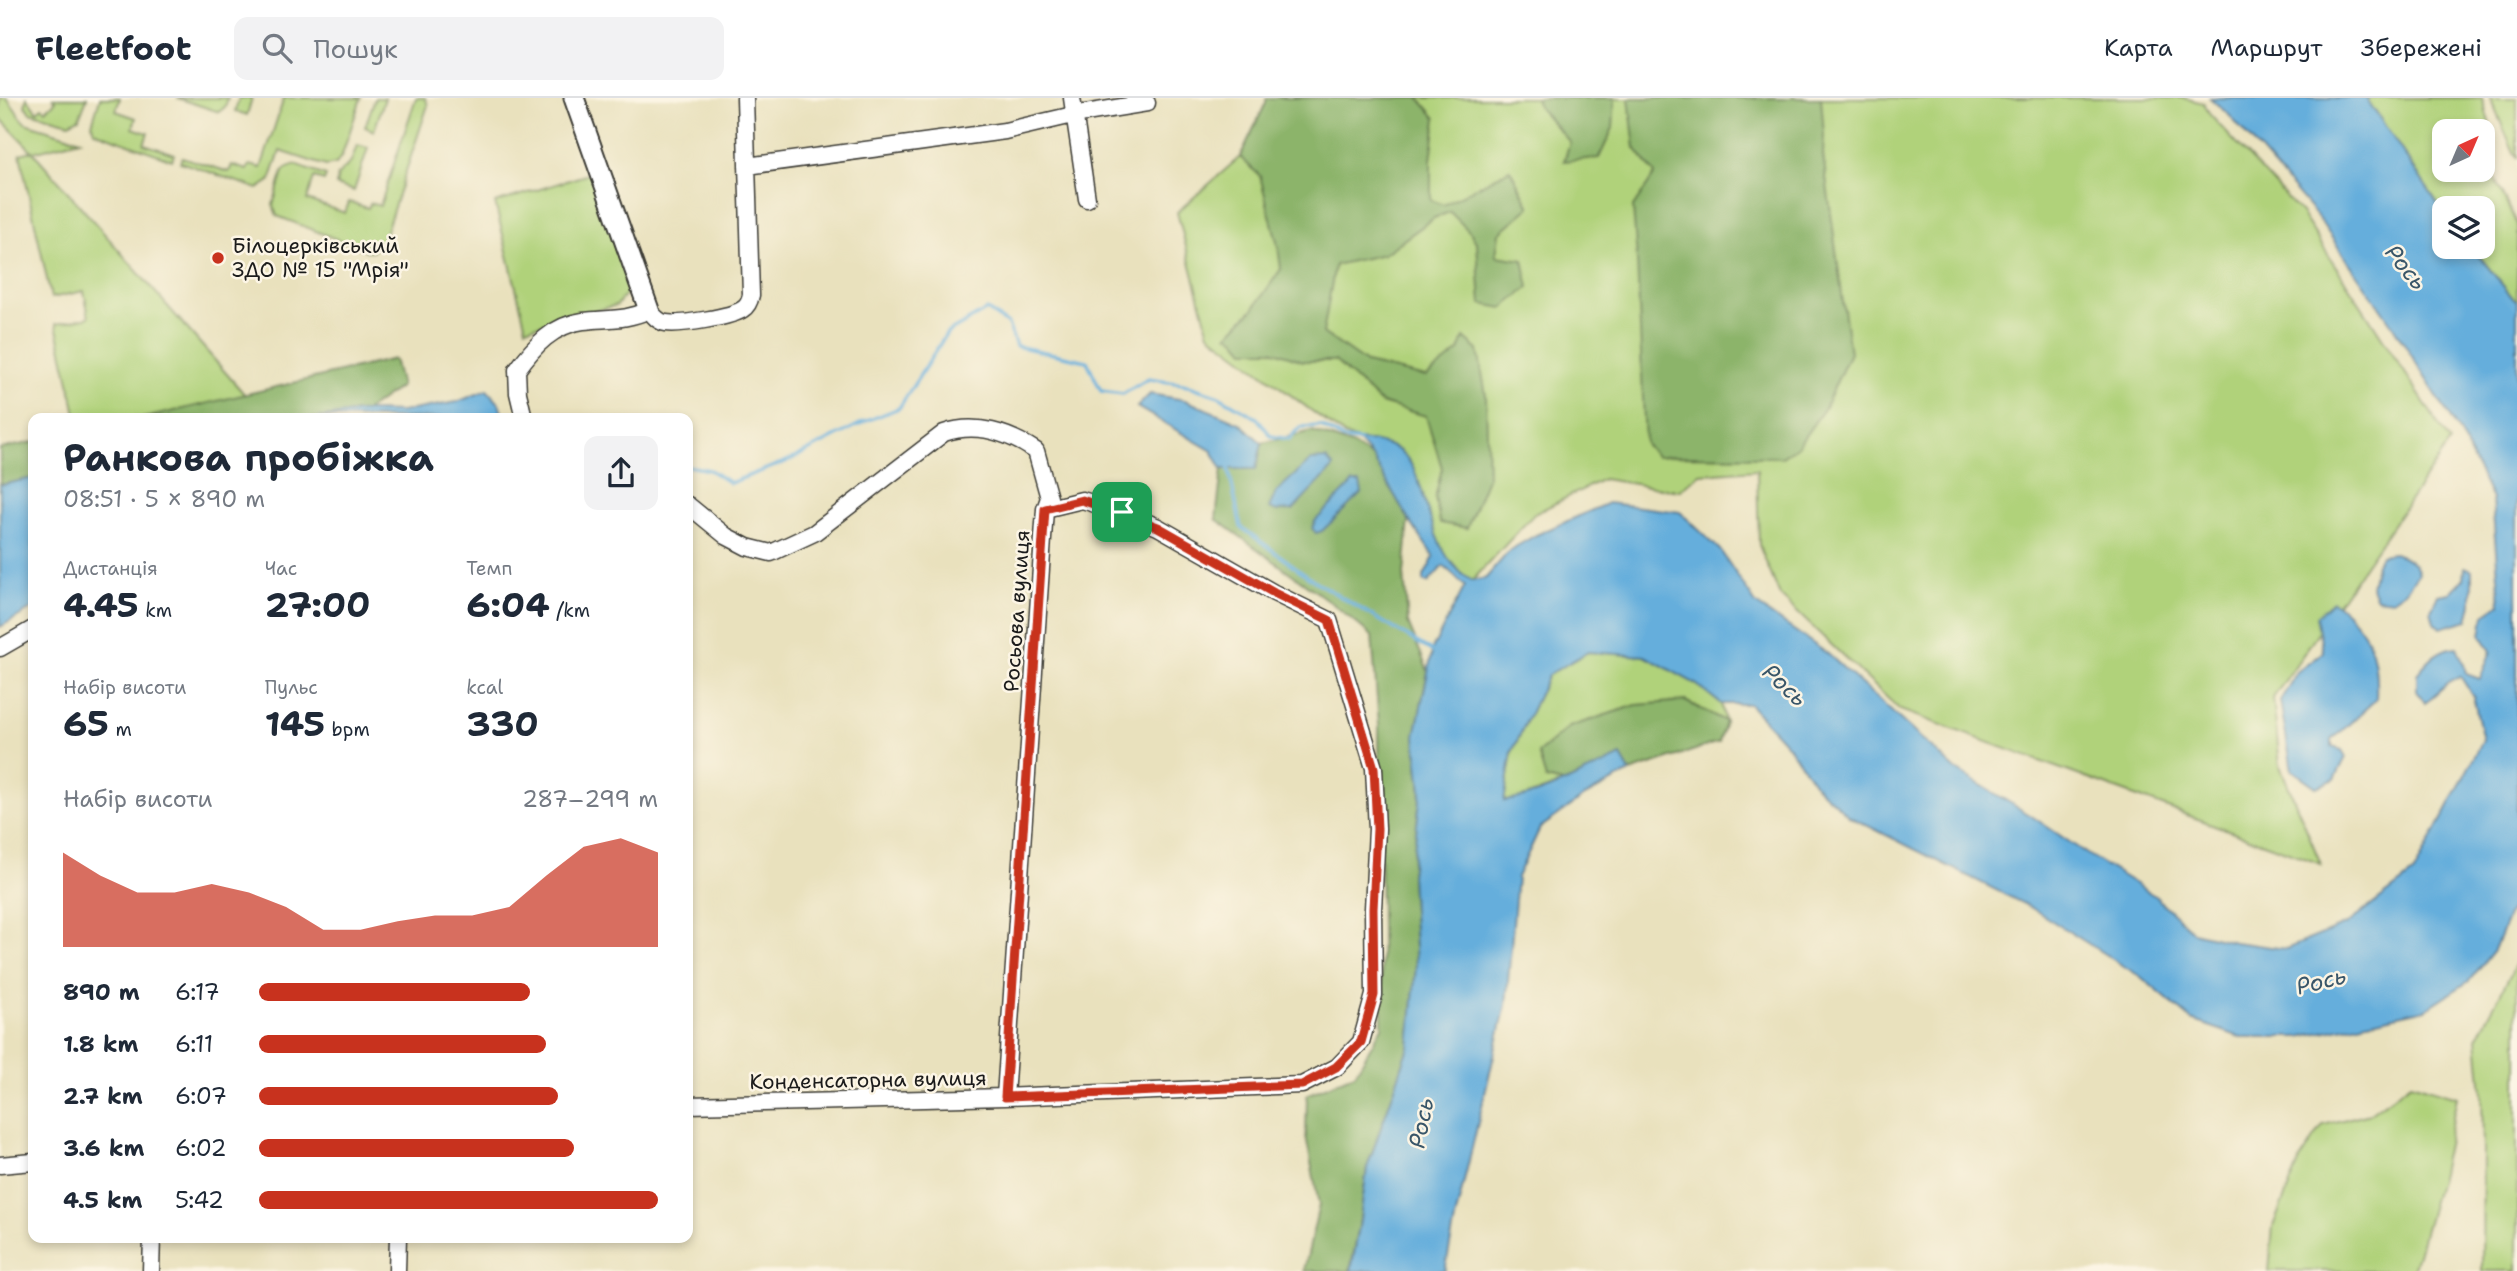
<!DOCTYPE html>
<html lang="uk">
<head>
<meta charset="utf-8">
<style>
	body { margin:0; font-family:"Shantell Sans",sans-serif; background:#f2f2f3; color:#1f2937; height:100vh; display:flex; flex-direction:column; font-size:26px; white-space:nowrap }
	* { box-sizing:border-box; margin:0 }
	p { font-size:23px; color:#747a83 }
	.icon { flex:none; width:38px; height:38px; fill:none; stroke:currentColor; stroke-width:2; stroke-linecap:round; stroke-linejoin:round }
	.map { position:relative; flex:1; overflow:hidden }
	.sheet { position:absolute; left:28px; top:315px; width:665px; height:830px; display:flex; flex-direction:column; background:#fff; border-radius:14px; box-shadow:0 4px 10px #0003 }
	.sheet>* { flex:none }
	.needle { width:46px; rotate:44deg }
	.tools { position:absolute; left:2432px; top:21px; display:grid; gap:14px }
	.tools a { display:grid; place-items:center; width:63px; height:63px; border-radius:14px; background:#fff; box-shadow:0 4px 10px #0003; font-size:35px }
	.pin { position:absolute; display:grid; place-items:center; width:60px; height:60px; color:#fff; margin:-30px; border-radius:14px; box-shadow:0 4px 10px #0006 }
	.round { display:grid; place-items:center; flex:none; width:74px; height:74px; border-radius:14px; background:#f2f2f3 }
	.overview { display:flex; align-items:center; justify-content:space-between; height:119px; padding:0 35px }
	h1 { font-size:38px; font-weight:700; line-height:52px }
	.metrics { display:grid; grid-template-columns:repeat(3,1fr); gap:10px; height:119px; padding:7px 35px }
	.metrics div { display:grid; align-content:center }
	.metrics b { font-size:35px; font-weight:700 }
	.metrics small { font-size:19px; font-weight:400 }
	.metrics p { font-size:19px }
	.chart { height:196px; padding:14px 35px }
	.chart p { display:flex; justify-content:space-between }
	.chart svg { width:100%; height:126px; margin-top:7px; fill:#c8321e; opacity:.7 }
	ul { padding:0 35px; list-style:none; font-size:23px }
	li { display:grid; grid-template-columns:112px 84px 1fr; align-items:center; height:52px }
	li i { height:18px; border-radius:9px; background:#c8321e }
	header { display:flex; align-items:center; gap:42px; box-sizing:border-box; height:98px; padding:0 35px; background:#fff; border-bottom:2px solid #e0e1e3 }
	header strong { font-size:33px }
	nav { display:flex; gap:38px; margin-inline-start:auto; font-size:24px }
	.search { width:490px; height:63px; background:#f2f2f3; display:flex; align-items:center; gap:18px; box-sizing:border-box; padding:0 24px; border-radius:14px; color:#747a83; font-size:26px }
	.map>svg:first-child { display:block }
	.green { fill:#b0d27a; stroke:#66774b; stroke-width:2 }
	.forest { fill:#8cb46a; stroke:#546843; stroke-width:2 }
	.water { fill:#65aedc; stroke:#40657c; stroke-width:2 }
	.lines { fill:none; stroke-linecap:round; stroke-linejoin:round }
	.stream { stroke:#65aedc; stroke-width:3.5 }
	.minor-casing { stroke:#3b3a34; stroke-width:19 }
	.tertiary-casing { stroke:#3b3a34; stroke-width:23 }
	.minor { stroke:#fff; stroke-width:16 }
	.tertiary { stroke:#fff; stroke-width:19 }
	.route-casing { stroke:#fff; stroke-width:14 }
	.route { stroke:#c8321e; stroke-width:9 }
	.poi-dot { fill:#c8321e; stroke:#fcf5e5; stroke-width:2.5 }
	.labels { text-anchor:middle; dominant-baseline:central; stroke-width:5; stroke-linejoin:round; paint-order:stroke }
	.poi-label { font-size:21px; fill:#1c1c1c; stroke:#fcf5e5; text-anchor:start }
	.street-label { font-size:21px; fill:#1c1c1c; stroke:#fcf5e5 }
	.water-label { font-size:23px; font-style:italic; fill:#395669; stroke:#fcf5e5 }
</style>
</head>
<body>
<header>
<strong>Fleetfoot</strong>
<div class="search"><svg class="icon" aria-label="search" viewBox="0 0 24 24"><circle cx="10" cy="10" r="6"/><path d="M15 15l6 6"/></svg>Пошук</div>
<nav><a>Карта</a><a>Маршрут</a><a>Збережені</a></nav>
</header>
<div class="map">
<svg width="2517" height="1173" viewBox="0 0 2517 1173">
	<rect width="100%" height="100%" fill="#fcf5e5"/>
	<filter id="ink" filterUnits="userSpaceOnUse"><feTurbulence type="fractalNoise" baseFrequency=".0143" numOctaves="2"/><feDisplacementMap in="SourceGraphic" scale="14" xChannelSelector="R" yChannelSelector="G"/><feConvolveMatrix kernelMatrix="1 2 1 2 8 2 1 2 1" color-interpolation-filters="sRGB"/></filter>
	<filter id="wash" filterUnits="userSpaceOnUse"><feTurbulence type="fractalNoise" baseFrequency=".00686" numOctaves="4" result="noise"/><feDisplacementMap in="SourceGraphic" scale="28" xChannelSelector="R" yChannelSelector="G"/><feGaussianBlur stdDeviation="1.57" result="paint"/><feColorMatrix in="noise" values="0 0 0 0 0 0 0 0 0 0 0 0 0 0 0 0 0 1.4 0 .05"/><feComposite in="paint" operator="in"/></filter>
	<g filter="url(#wash)">
		<rect width="100%" height="100%" fill="#e9e1bd"/>
		<!-- green -->
		<path class="green" d="M0,0h7l18,25 55,17 -47,12 213,244 -101,22h-68l-21,-94 33,-7 -5,-26 -33,7 -31,-144 12,-3 -32,-33z
			M27,0l10,13 5,-4 4,3 10,-9 -3,-3h34l-8,20 -10,5 -39,-11 -5,-6z
			M100,0h20l-4,13 20,7 -3,10 15,5 -4,11 30,10 -2,6 -78,-29 -2,-7z
			M177,0h51l-3,9 -6,5z
			M239,0h13l-5,17 -12,-4z
			M284,0h77l-19,57 -6,9 -10,2 -46,-15 -10,30 -12,8 -78,-27 2,-5 47,15 3,-7 15,5 3,-5 11,3z
			M375,0h10l-11,33 -9,-4z
			M416,0h9l3,7 -47,141 -9,5h-5l-90,-35 -4,-11 10,-33 2,-3 10,-4 31,11 -2,5 -10,-3 -7,22 38,13 4,-11 19,6 3,-5 9,3z
			M1266,0h917l21,5 6,12 91,98 149,229 -177,256 7,68 41,98 -421,-154 -120,-114 -21,-51 -2,-75 -57,4 -21,17 -76,-12 -69,35 -62,67 -11,-7 -16,-18 -16,-36 -12,-43 -43,-35 -17,-2 -13,-5 -135,-101 -32,-122 63,-55 26,-54z
			M2366,0h116l10,34 -9,4v-5h-38v39h38v-15l34,70v78l-45,-56h11v-39h-38v6z
			M2490,0h27v61z
			M357,47l11,3 -14,43 -18,-6 2,-10 13,-13z
			M595,74l36,104 -2,13 -12,16 -91,23 -31,-125z
			M1588,554l57,4 51,28 25,20 4,17 -40,-20 -139,78 17,4 -43,16 -16,3 8,-50 36,-77z
			M2517,864v309h-35l1,-122 -1,-55 -5,-56z
			M2411,985l46,14 -16,76 -28,98h-144l4,-45 27,-66 23,-35 47,-12z"/>
		<!-- forest -->
		<path class="forest" d="M1266,0h153l17,20 -5,43v39l13,5 66,-36 20,38 -31,26 -3,23 27,4 6,27 -26,21 -22,-4 -4,-60 -7,-12 -20,-20 -16,6 -50,36 -49,11 -12,68 43,30 60,14 33,-26 5,-13 14,12 8,45 2,81 -21,52 -27,-5 -5,-25 7,-30 -16,-52 -45,-13 -46,-42h-32l-31,-11h-27l-10,-12 -7,-3 25,-26 28,-40 -3,-23 -18,-70 -20,-19 26,-54z
			M1536,0h79l-2,30 -14,30 -35,3 6,-19 -31,-34z
			M1629,0h192l3,37 -1,20 27,198 -26,56 -27,38 -15,10 -126,-1 -11,-12 -8,-184 -4,-53 22,-33 -20,-26z
			M394,261l7,27 -35,25 -48,7h-173z
			M1312,333l42,15 19,12 36,62 -5,54 4,49 20,48 -13,65 6,55 -10,84 5,90 -7,82 -42,121 -8,59 -9,44h-46l15,-66 -13,-69 1,-41 48,-21 27,-47 -3,-302 -7,-89 -39,-32 -117,-85 6,-50h34l6,-26z
			M33,344v36l-33,7v-36z
			M1685,603l40,20 -6,21 -89,30 -9,-15 -58,26 -17,-4 -8,-26 31,-26 67,-22z"/>
		<!-- water -->
		<path class="water" d="M2210,0h156l79,116v33h27l45,56v591l-23,56 -25,31 -43,28 -126,28h-60l-48,-17 -51,-43 -111,-70 -180,-90 -33,-30 -29,-41 -39,-42h-28l-25,-20 -51,-28 -57,-4 -40,23 -36,77 -8,49c38,-4 82,-29 117,-45l9,16 -45,24 -45,32 -23,49 -11,128 -50,210 -11,56h-94l8,-44 8,-59 42,-121 7,-82 -5,-90 10,-84 -6,-55 18,-89 32,-61c-8,-6 -13,-14 -22,-20l-15,17 -4,-1v-6l10,-19 -25,-37 -36,-62 -16,-18c13,1 26,2 38,8 37,19 24,101 77,133l14,-3 24,-28 26,-15 72,-32 72,9 40,38 36,54 72,50 128,116 74,45 60,41 65,40 38,36 41,10 52,7 61,-25 67,-51 69,-133 -10,-44 -13,-20 -11,6 -24,21 -8,-12v-17c11,-14 22,-26 40,-27l7,17 2,10 14,5 11,-28 -10,-16 3,-20 16,-11 -8,-105 -34,-69 -65,-104 -77,-111 -86,-99z
			M487,292l12,13 5,15h-186l48,-7 35,1 56,-10z
			M1150,296l35,6 55,23 22,20 -6,26h-34l-10,-18 -75,-44z
			M1326,361l8,8 -41,43 -16,1 -8,-3 7,-16 35,-32z
			M33,380v130l-33,19v-142z
			M1353,385h7l2,10 -40,38 -6,2 -4,-5 3,-7z
			M2394,455c11,4 22,8 24,21l-13,17 -13,9 -15,-2 -6,-12 5,-22 5,-9z
			M2465,469l7,3v34l-4,16 -28,8 -6,-6 -3,-12 7,-15 12,-2 14,-14z
			M2333,503c37,29 45,51 43,98l-44,41v7l10,3 4,7 -11,22 -19,8 -24,-17 -12,-69 17,-29 26,-20 -7,-36z"/>
		<g class="lines">
			<!-- stream -->
			<path class="stream" d="M688,368l22,4 20,13 60,-23 74,-38 35,-14 48,-75 40,-23 21,14 8,22 71,15 14,30 22,3 25,-15 35,5 36,12 38,22 14,18 18,3 11,-12 21,-1 22,13 17,2
				M1228,368l13,61 75,55 119,71"/>
		</g>
	</g>
	<g filter="url(#ink)">
		<g class="lines">
			<!-- minor casing -->
			<g class="minor-casing">
				<path id="minor" d="M1072,0l15,101
					M747,68l258,-35 68,-16 74,-12
					M524,320l-6,-25 -1,-23c17,-24 36,-45 66,-49 23,-3 43,0 66,-11 5,6 9,12 17,13 14,2 66,-6 77,-14 5,-3 7,-9 8,-14l-6,-197
					M688,407l38,31 21,11 24,6 43,-20 130,-100c32,-11 65,0 92,18l13,47 -4,11 -40,588
					M0,550l33,-19
					M688,1007l317,-8 297,-12 35,-18 24,-25 13,-47 -1,-86 4,-80 -3,-61 -45,-148 -55,-27 -116,-66 -36,-15 -40,-12 -37,9
					M0,1067l33,-3
					M151,1173l1,-34
					M397,1173l1,-34"/>
			</g>
			<!-- tertiary casing -->
			<g class="tertiary-casing">
				<path id="tertiary" d="M574,0l75,212"/>
			</g>
			<!-- minor -->
			<use href="#minor" class="minor"/>
			<!-- tertiary -->
			<use href="#tertiary" class="tertiary"/>
		</g>
	</g>
	<g class="lines" filter="url(#ink)">
		<!-- route casing -->
		<g class="route-casing">
			<path id="route" d="M1082,402l76,27 116,66 55,27 45,148 3,61 -4,80 1,86 -13,47 -25,25 -34,18 -297,12 40,-588z"/>
		</g>
		<!-- route -->
		<use href="#route" class="route"/>
	</g>
	<!-- markers -->
	<circle class="poi-dot" cx="218" cy="160" r="7"/>
	<g class="labels">
		<!-- poi labels -->
		<g class="poi-label">
			<text x="232" y="148">Білоцерківський<tspan x="232" dy="24">ЗДО № 15 "Мрія"</tspan></text>
		</g>
		<!-- street labels -->
		<g class="street-label">
			<text transform="translate(1017 513) rotate(-86)">Росьова вулиця</text>
			<text transform="translate(868 982) rotate(-1)">Конденсаторна вулиця</text>
		</g>
		<!-- water labels -->
		<g class="water-label">
			<text transform="translate(2406 169) rotate(51)">Рось</text>
			<text transform="translate(1785 587) rotate(43)">Рось</text>
			<text transform="translate(2321 883) rotate(-14)">Рось</text>
			<text transform="translate(1421 1025) rotate(-79)">Рось</text>
		</g>
	</g>
</svg>
<div class="tools">
<a><svg class="needle" viewBox="-14 -14 28 28"><path d="M0-13l5 13h-10z" fill="#e53935"/><path d="M0 13l5-13h-10z" fill="#747a83"/></svg></a>
<a><svg class="icon" aria-label="layers" viewBox="0 0 24 24"><path d="M12 4l9 5-9 5-9-5zM3 14l9 5 9-5"/></svg></a>
</div>
<div class="pin" style="left:1122px;top:414px;background:#1e9e55"><svg class="icon" aria-label="arrive" viewBox="0 0 24 24"><path d="M6 21V4h12l-3 4 3 4H6"/></svg></div>
<section class="sheet">
<div class="overview"><div><h1>Ранкова пробіжка</h1><p>08:51 · 5 × 890 m</p></div><a class="round"><svg class="icon" aria-label="share" viewBox="0 0 24 24"><path d="M12 15V3M7 8l5-5 5 5M5 13v7h14v-7"/></svg></a></div>
<div class="metrics">
<div><p>Дистанція</p><b>4.45<small> km</small></b></div>
<div><p>Час</p><b>27:00</b></div>
<div><p>Темп</p><b>6:04<small> /km</small></b></div>
</div>
<div class="metrics">
<div><p>Набір висоти</p><b>65<small> m</small></b></div>
<div><p>Пульс</p><b>145<small> bpm</small></b></div>
<div><p>kcal</p><b>330</b></div>
</div>
<div class="chart"><p><span>Набір висоти</span>287–299 m</p>
<svg viewBox="0 0 160 44" preserveAspectRatio="none"><path d="M0 44V11L10 19L20 25L30 25L40 22L50 25L60 30L70 38L80 38L90 35L100 33L110 33L120 30L130 19L140 9L150 6L160 11V44z"/></svg>
</div>
<ul>
<li><b>890 m</b>6:17<i style="width:68%"></i></li>
<li><b>1.8 km</b>6:11<i style="width:72%"></i></li>
<li><b>2.7 km</b>6:07<i style="width:75%"></i></li>
<li><b>3.6 km</b>6:02<i style="width:79%"></i></li>
<li><b>4.5 km</b>5:42<i style="width:100%"></i></li>
</ul>
</section>
</div>
</body>
</html>
